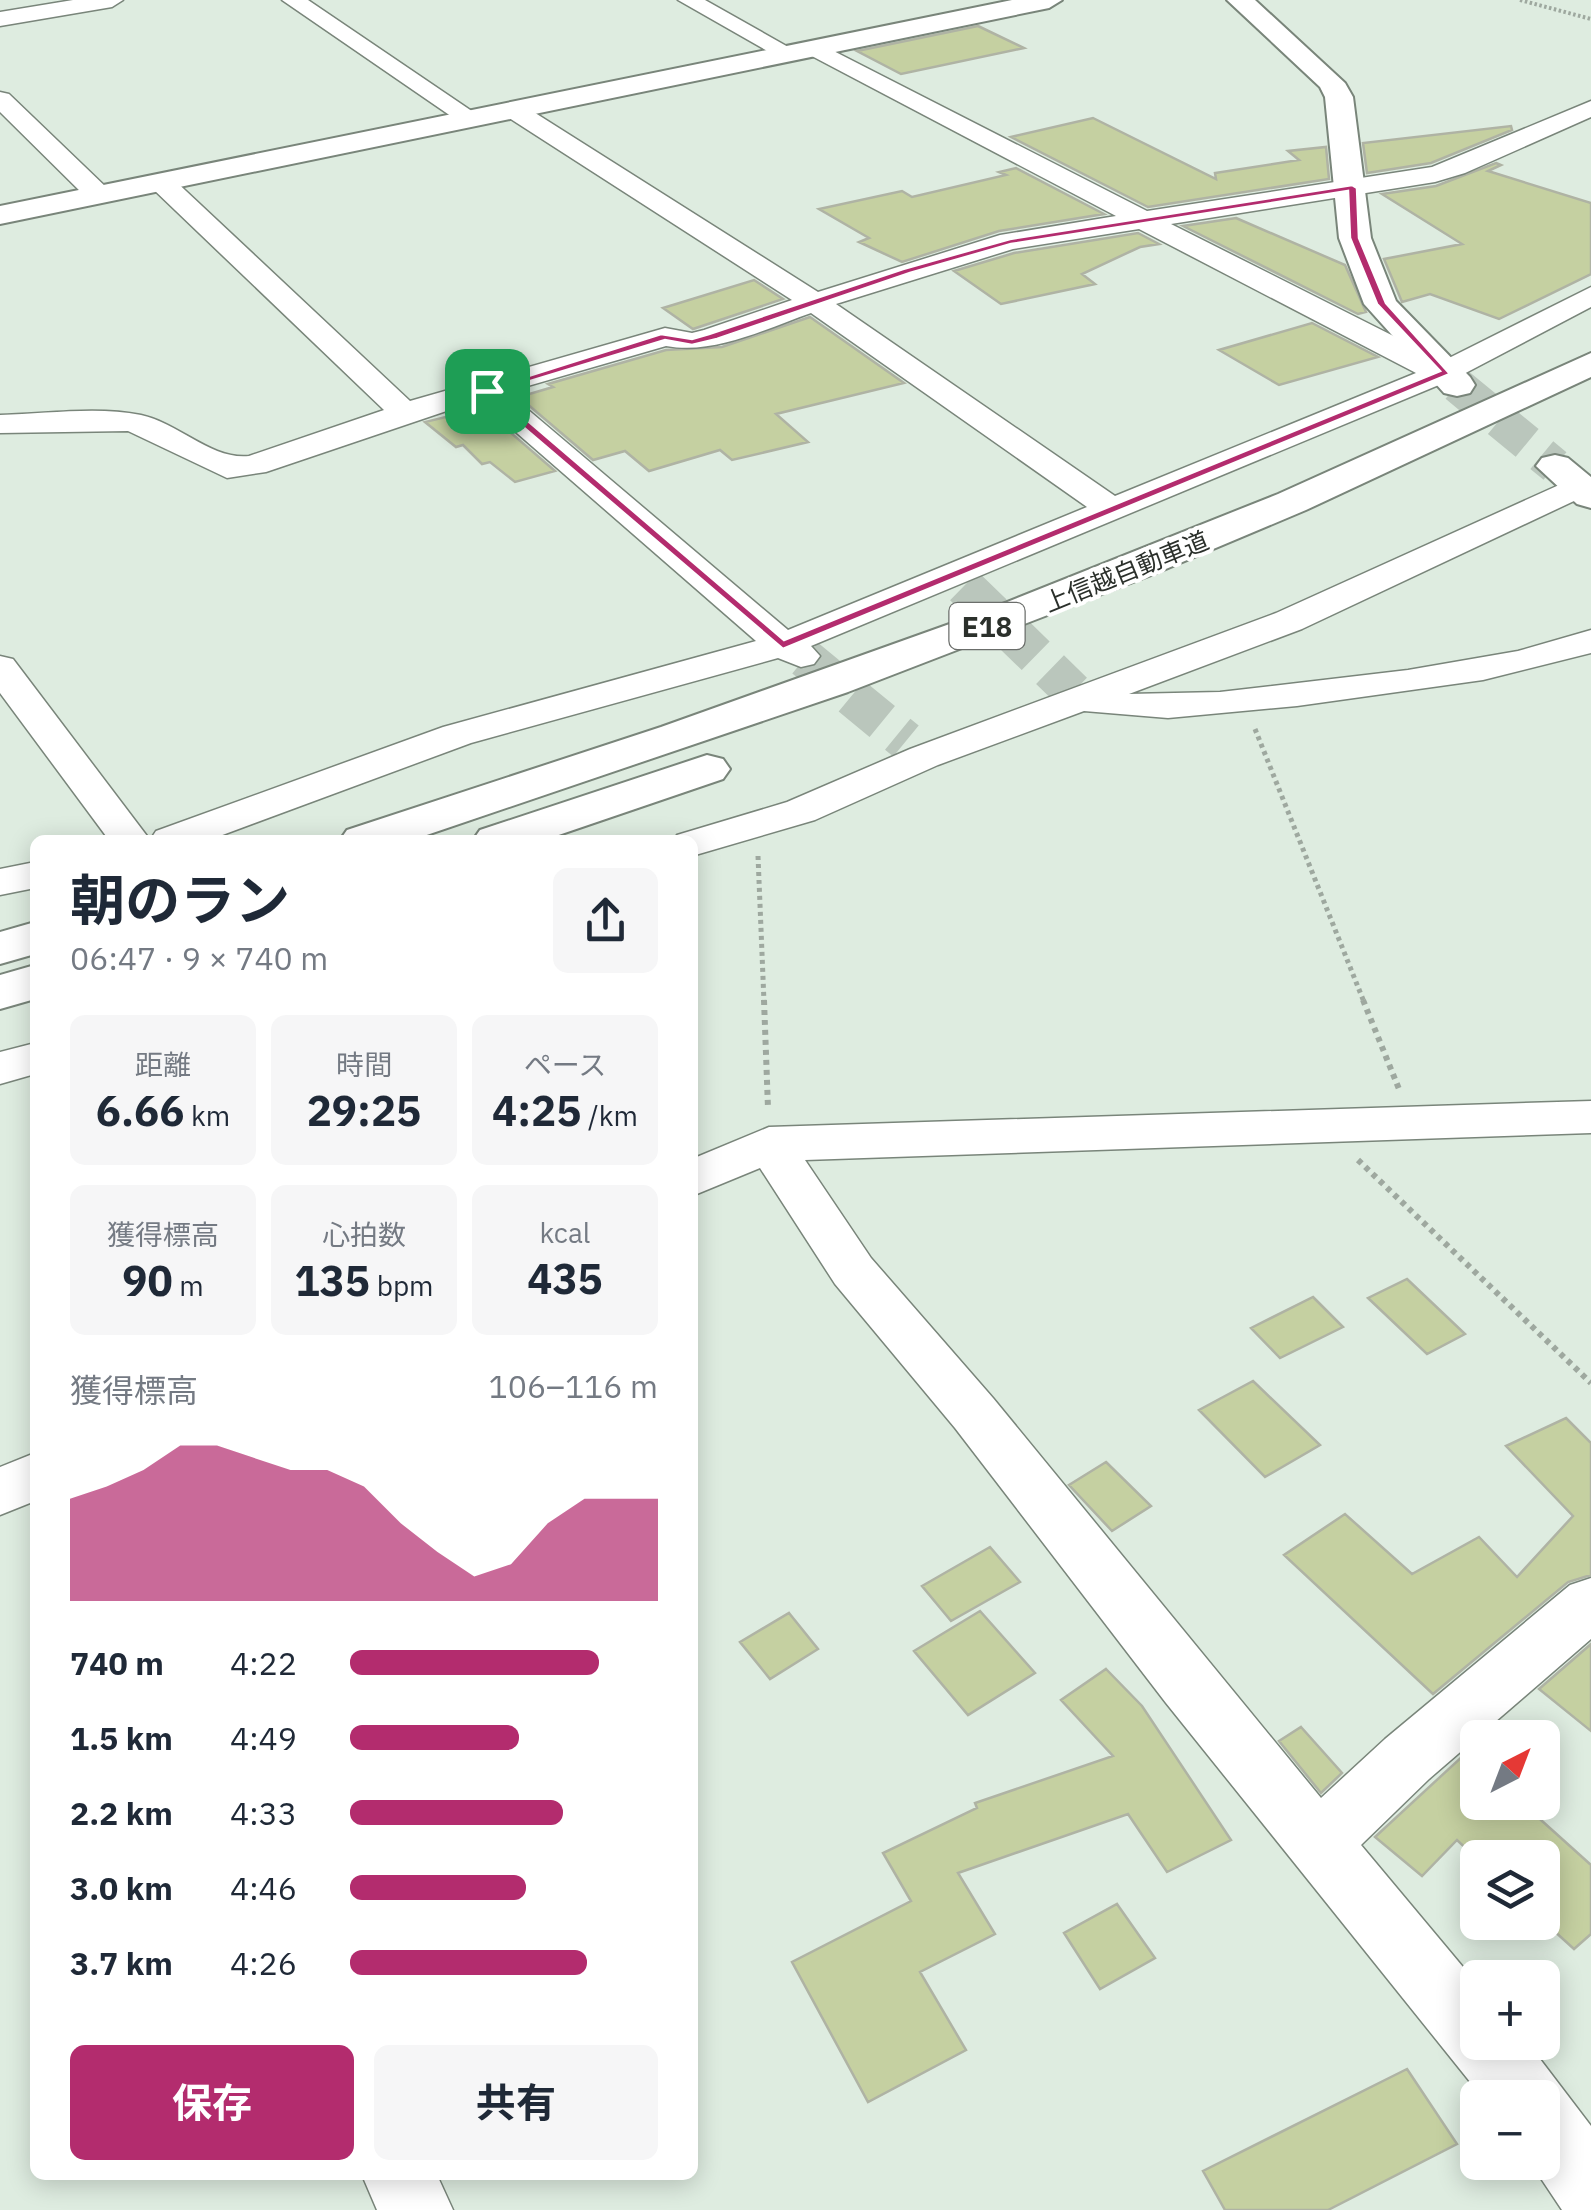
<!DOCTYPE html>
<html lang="ja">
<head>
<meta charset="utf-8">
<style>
	body { margin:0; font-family:"IBM Plex Sans","Noto Sans JP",sans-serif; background:#f6f6f7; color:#1f2937; height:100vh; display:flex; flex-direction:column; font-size:38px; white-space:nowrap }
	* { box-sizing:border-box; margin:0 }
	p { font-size:32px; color:#747a83 }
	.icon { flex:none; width:55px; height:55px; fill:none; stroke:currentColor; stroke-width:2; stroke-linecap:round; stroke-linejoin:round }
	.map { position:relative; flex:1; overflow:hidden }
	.side { position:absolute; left:30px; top:835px; width:668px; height:1345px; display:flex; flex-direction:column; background:#fff; border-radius:15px; box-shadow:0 5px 25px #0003 }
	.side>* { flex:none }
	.needle { width:65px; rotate:42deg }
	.fabs { position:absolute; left:1460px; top:1720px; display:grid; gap:20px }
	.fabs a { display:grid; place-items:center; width:100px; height:100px; border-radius:15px; background:#fff; box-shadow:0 5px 25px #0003; font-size:50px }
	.pin { position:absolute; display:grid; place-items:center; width:85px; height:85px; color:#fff; margin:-42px; border-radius:20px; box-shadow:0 5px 15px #0006 }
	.round { display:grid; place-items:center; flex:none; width:105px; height:105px; border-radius:15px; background:#f6f6f7 }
	.head { display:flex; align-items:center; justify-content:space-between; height:170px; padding:0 40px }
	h1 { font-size:55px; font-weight:700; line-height:75px }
	.stats { display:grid; grid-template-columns:repeat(3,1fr); gap:15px; height:170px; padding:10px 40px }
	.stats div { display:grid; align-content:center; border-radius:15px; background:#f6f6f7; text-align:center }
	.stats b { font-size:42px; font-weight:700 }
	.stats small { font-size:28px; font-weight:400 }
	.stats p { font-size:28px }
	.chart { height:280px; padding:20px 40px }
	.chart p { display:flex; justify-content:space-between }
	.chart svg { width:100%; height:180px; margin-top:10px; fill:#b32c6e; opacity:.7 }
	.cta { display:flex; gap:20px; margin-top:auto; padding:20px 40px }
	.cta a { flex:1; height:115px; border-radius:15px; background:#b32c6e; color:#fff; font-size:40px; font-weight:700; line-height:115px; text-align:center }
	.cta a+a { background:#f6f6f7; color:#1f2937 }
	ul { padding:0 40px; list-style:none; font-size:32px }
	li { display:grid; grid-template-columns:160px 120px 1fr; align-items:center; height:75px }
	li i { height:25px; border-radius:12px; background:#b32c6e }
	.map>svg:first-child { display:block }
	.building { fill:#c5d0a1; stroke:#afb3a4; stroke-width:2.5 }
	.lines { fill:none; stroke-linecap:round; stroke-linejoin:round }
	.street-tunnel { stroke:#bac6bc; stroke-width:40; stroke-dasharray:40 20; stroke-linecap:butt }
	.secondary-tunnel { stroke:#bac6bc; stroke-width:36; stroke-dasharray:36 19; stroke-linecap:butt }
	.street-casing { stroke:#79857a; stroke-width:3 }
	.secondary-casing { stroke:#79857a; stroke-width:4 }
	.highway-casing { stroke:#79857a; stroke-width:4 }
	.path-far2 { stroke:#9ea89f; stroke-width:4; stroke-dasharray:2.5 2.5; stroke-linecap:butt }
	.path-far1 { stroke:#9ea89f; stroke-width:5; stroke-dasharray:4 4; stroke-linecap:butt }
	.path { stroke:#9ea89f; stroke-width:6; stroke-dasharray:5 5; stroke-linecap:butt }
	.street { fill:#fff; fill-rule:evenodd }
	.secondary { fill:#fff; fill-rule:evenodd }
	.highway { fill:#fff; fill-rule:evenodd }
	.route { fill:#b32c6e; stroke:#fff; stroke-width:2.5; fill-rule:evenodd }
	.labels { text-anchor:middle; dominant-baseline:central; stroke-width:8; stroke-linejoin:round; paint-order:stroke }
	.far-street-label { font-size:25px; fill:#2b302b; stroke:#fff }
	.shield { fill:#fff; stroke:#6b6e6b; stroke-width:2.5 }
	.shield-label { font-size:28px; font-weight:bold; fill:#2b302b }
</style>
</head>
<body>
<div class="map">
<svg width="1591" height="2210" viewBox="0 0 1591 2210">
	<rect width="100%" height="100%" fill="#deece0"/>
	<!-- building -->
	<path class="building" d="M978,26l46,22 -123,26 -44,-23z
		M1093,118l123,61 -1,-6 84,-13 -11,-9 38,-4 3,32 -181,28 -137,-70z
		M1511,126l1,4 -81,33 -64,10 -4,-30z
		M1496,163l5,2 -13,6 103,32v71l-92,45 -69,-25 -28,8 -18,-43 78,-15 -80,-50 54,-8z
		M1016,168l88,46 -105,17 -97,31 -43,-20 10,-4 -50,-29 83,-18 10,6 94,-22 -7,-3z
		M1236,218l109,47 21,47 -8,2 -175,-88z
		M1138,233l21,11 -19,3 -58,27 13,10 -94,20 -47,-33 60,-18z
		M754,280l29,19 -90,30 -30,-21z
		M810,317l94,66 -128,31 32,28 -76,18 -12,-10 -71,21 -24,-20 -32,9 -74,-63 34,-10 -5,-3 118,-34 56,-3z
		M1312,323l66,34 -99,28 -60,-35z
		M482,408l73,63 -40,11 -25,-20 -8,2 -19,-19 -7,2 -31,-25z
		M1407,1279l58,55 -38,20 -59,-56z
		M1313,1297l30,30 -63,31 -29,-30z
		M1253,1381l67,64 -55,32 -66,-67z
		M1566,1418l25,25v132l-23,7 -135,112 -149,-139 61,-41 67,60 67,-37 38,40 56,-61 -67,-70z
		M1106,1462l45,44 -39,25 -43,-46z
		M990,1547l30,35 -69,39 -29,-35z
		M980,1611l55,62 -67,42 -54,-64z
		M789,1613l29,36 -48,30 -30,-37z
		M1591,1644v87l-52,-42z
		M1106,1669l36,37 89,134 -64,32 -39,-58 -170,59 37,61 -75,38 46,78 -98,52 -76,-140 119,-61 -28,-48 94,-45 -2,-5 138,-47 -52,-56z
		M1301,1727l41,46 -21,20 -42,-52z
		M1478,1742v60h43l70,63v69l-17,15 -32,-29v-62h-66l-19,-18 -35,36 -47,-39z
		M1117,1904l38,54 -55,31 -36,-56z
		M1407,2069l50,75 -129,66h-103l-22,-39z"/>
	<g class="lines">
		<!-- street-tunnel -->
		<path class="street-tunnel" d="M964,586l109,106
			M805,658l101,83"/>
		<!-- secondary-tunnel -->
		<path class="secondary-tunnel" d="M1457,385l98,81"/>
		<!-- street casing -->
		<g class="street-casing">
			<path id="street" d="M73,0h50l-11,7 -112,19v-14z
				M282,0h26l174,118 -3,5h-18z
				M678,0h27l92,52 -3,5h-16z
				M816,42l331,169 285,-44 159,-66v16l-126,56 -30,9 -264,42 272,137 148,-74v20l-133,70 -647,269 9,10 -6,8 -13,3 -23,-9 -307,85 -262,97h-100l-109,-147v-37l13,3 137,181 6,-9 287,-104 313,-86 -277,-241 -213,72 -39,6 -99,-47 -128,2v-18c45,-1 97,-9 141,0 38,8 70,45 108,41l135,-46 -232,-222 -4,-6 4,-6h18l240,225 255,-73 27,5 12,-3 88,-30 -289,-186 -3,-5 3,-5h18l297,188 182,-57 116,-19 -308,-162 -3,-5zM1139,229l277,144 -301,123 -279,-192 177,-55zM811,313l276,194 -299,123 -281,-238 159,-46c49,9 99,-17 145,-33z
				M0,92l9,2 99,95 4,6 -4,6h-18l-90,-89z
				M1579,476l12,3v14l-289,136 -173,65 91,-2 188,-22 110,-19 73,-21v23l-108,27 -186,26 -129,12 -84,-7 -146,54 -123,55 -123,36v-16h-18l3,-5 110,-33 123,-53 366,-136z
				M35,862v26l-35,7v-26z
				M35,1043v31l-35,10v-32z
				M1591,1101v32l-786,27 66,98 122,140 328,400 64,-59 185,-154 21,-7v61l-162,140 -68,66 117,140v57h49l64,84v84h-29l-32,-48h12v-64h-59l-317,-395 -211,-275 -120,-144 -75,-116 -68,28v-37l77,-32z
				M35,1453v48l-35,14v-48z
				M362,2175h75l16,35h-76z"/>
		</g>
		<!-- secondary casing -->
		<g class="secondary-casing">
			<path id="secondary" d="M1012,0h50l-13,8 -1049,216v-18z
				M1227,0h28l90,83 8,14 18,141 25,63 74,76 5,8 -5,8 -13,3 -13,-3 -80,-89 -25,-66 -14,-141 -5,-10z
				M1555,455l13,3 23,19v31l-14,-4 -41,-38 6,-8z"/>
		</g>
		<!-- highway casing -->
		<g class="highway-casing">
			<path id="highway" d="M1591,353v24l-285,133 -152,64 -306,118 -436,148h-72l7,-10 314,-103 311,-111 306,-122z
				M707,755l16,4 7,10 -7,10 -179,61h-71l7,-10z
				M35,922v32l-35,10v-32z
				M35,965v34l-35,10v-34z"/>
		</g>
		<!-- path-far2 -->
		<path class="path-far2" d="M1520,0l71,19"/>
		<!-- path-far1 -->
		<path class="path-far1" d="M1255,729l109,273
			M758,856l6,146"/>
		<!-- path -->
		<path class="path" d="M764,1000l4,108
			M1363,1000l36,89
			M1358,1160l233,223"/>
		<!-- street -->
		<use href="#street" class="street"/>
		<!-- secondary -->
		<use href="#secondary" class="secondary"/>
		<!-- highway -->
		<use href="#highway" class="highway"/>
	</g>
	<!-- route -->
	<path class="route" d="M1352,185l5,3 2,50 27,65 64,71 -667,275 -302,-258 180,-57 31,5 17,-5 194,-65 107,-30zM1348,191l2,47 27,66 63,67 -656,269 -290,-248 171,-52 27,5 25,-6 193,-66 101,-29z"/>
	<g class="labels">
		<!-- far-street labels -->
		<g class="far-street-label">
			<text transform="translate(1126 571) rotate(-22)">上信越自動車道</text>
		</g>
		<!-- shield labels -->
		<rect class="shield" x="949.5" y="603" width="75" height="46" rx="8"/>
		<g class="shield-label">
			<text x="987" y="626">E18</text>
		</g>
	</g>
</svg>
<div class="fabs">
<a><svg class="needle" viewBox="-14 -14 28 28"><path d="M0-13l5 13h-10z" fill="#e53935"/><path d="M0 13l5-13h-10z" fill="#747a83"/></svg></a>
<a><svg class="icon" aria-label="layers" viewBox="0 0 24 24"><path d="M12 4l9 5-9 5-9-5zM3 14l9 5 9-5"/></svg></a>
<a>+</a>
<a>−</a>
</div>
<div class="pin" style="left:487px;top:391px;background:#1e9e55"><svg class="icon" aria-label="arrive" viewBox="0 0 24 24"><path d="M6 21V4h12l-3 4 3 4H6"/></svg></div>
<section class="side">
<div class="head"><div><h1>朝のラン</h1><p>06:47 · 9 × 740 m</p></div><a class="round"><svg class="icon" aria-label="share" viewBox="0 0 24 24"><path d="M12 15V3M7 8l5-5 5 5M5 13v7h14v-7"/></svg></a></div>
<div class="stats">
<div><p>距離</p><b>6.66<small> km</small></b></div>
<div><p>時間</p><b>29:25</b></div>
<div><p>ペース</p><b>4:25<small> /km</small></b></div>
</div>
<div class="stats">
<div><p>獲得標高</p><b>90<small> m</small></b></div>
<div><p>心拍数</p><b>135<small> bpm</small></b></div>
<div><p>kcal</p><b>435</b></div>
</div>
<div class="chart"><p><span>獲得標高</span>106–116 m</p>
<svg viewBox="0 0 160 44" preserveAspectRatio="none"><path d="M0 44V19L10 16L20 12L30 6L40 6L50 9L60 12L70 12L80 16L90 25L100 32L110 38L120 35L130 25L140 19L150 19L160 19V44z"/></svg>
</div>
<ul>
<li><b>740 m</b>4:22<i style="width:81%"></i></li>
<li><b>1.5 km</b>4:49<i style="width:55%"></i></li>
<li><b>2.2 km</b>4:33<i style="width:69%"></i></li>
<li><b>3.0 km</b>4:46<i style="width:57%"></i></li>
<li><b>3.7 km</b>4:26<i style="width:77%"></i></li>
</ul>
<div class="cta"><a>保存</a><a>共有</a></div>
</section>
</div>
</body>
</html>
